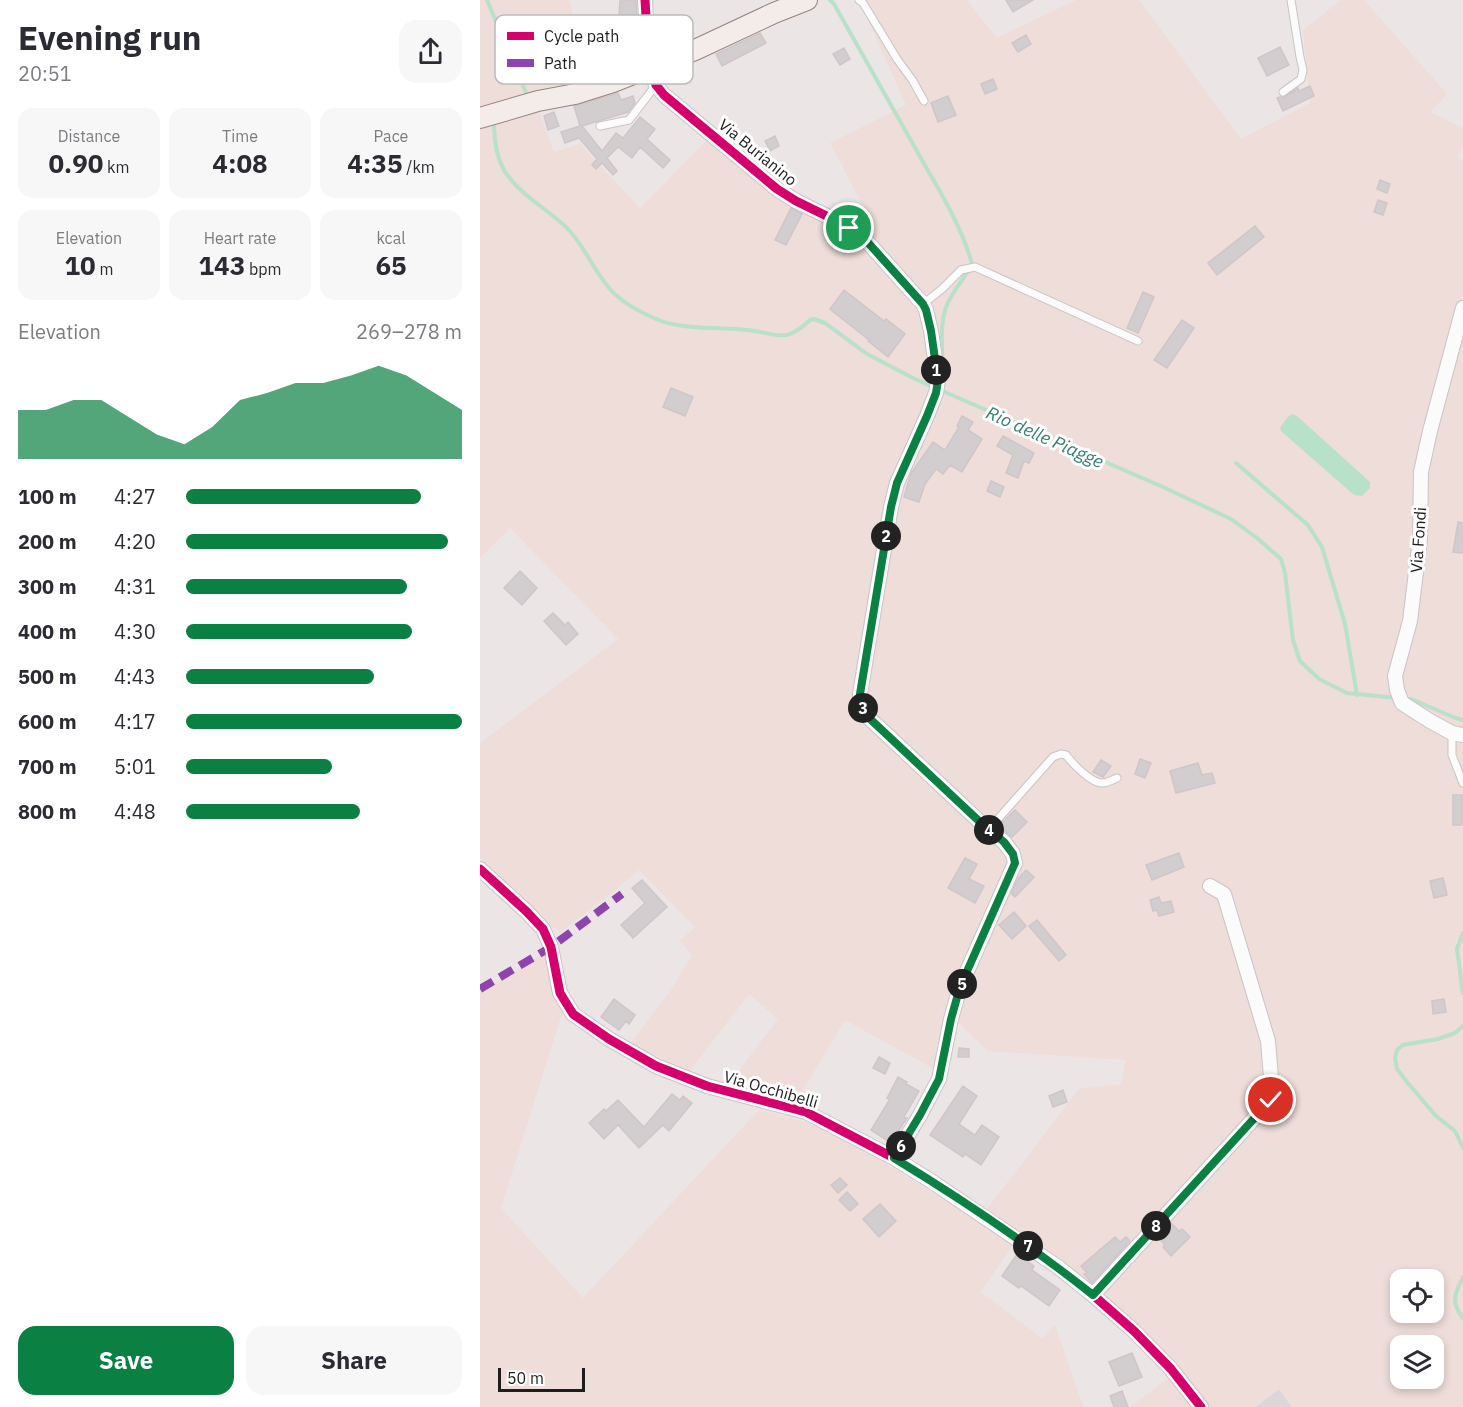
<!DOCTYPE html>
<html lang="en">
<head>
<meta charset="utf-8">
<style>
	body { margin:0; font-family:"IBM Plex Sans",sans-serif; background:#f7f7f7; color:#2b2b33; height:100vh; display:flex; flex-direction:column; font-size:22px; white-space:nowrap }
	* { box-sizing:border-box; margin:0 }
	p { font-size:20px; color:#7c7c81 }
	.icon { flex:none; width:33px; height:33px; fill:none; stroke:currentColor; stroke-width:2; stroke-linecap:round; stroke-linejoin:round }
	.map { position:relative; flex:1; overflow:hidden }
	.panel { display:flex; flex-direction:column; background:#fff; width:480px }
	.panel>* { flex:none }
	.fabs { position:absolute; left:910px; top:1269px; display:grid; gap:12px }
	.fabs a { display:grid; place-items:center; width:54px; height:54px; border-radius:12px; background:#fff; box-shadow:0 3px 9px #0003; font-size:30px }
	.scale { position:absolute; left:18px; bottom:15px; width:87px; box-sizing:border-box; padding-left:6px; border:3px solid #1d1d1d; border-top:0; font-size:16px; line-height:21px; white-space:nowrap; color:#1d1d1d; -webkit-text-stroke:4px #fff; paint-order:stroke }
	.pin { position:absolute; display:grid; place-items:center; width:51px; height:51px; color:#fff; margin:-26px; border:3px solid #fff; border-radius:50%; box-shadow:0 2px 6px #0007 }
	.km { position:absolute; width:30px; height:30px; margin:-15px; border-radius:50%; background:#222; color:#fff; font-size:16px; line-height:30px; text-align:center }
	.round { display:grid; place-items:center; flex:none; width:63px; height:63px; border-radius:18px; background:#f7f7f7 }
	.headline { display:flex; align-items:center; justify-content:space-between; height:102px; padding:0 18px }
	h1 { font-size:33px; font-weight:700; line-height:45px }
	.metrics { display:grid; grid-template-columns:repeat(3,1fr); gap:9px; height:102px; padding:6px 18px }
	.metrics div { display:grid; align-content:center; border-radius:15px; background:#f7f7f7; text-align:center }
	.metrics b { font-size:26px; font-weight:700 }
	.metrics small { font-size:16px; font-weight:400 }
	.metrics p { font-size:16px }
	.chart { height:168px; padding:12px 18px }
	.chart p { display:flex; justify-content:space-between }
	.chart svg { width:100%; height:108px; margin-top:6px; fill:#0b8043; opacity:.7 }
	.cta { display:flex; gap:12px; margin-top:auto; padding:12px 18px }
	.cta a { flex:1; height:69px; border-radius:18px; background:#0b8043; color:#fff; font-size:24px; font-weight:700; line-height:69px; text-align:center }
	.cta a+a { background:#f7f7f7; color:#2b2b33 }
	ul { padding:0 18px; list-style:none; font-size:20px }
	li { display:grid; grid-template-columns:96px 72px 1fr; align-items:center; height:45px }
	li i { height:15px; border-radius:8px; background:#0b8043 }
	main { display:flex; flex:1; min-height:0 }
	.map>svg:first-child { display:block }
	.residential { fill:#dbd7d8 }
	.farmland { fill:#eeddd8; fill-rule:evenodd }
	.water { fill:#b7e1c9 }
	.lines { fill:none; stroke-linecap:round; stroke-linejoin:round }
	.stream { stroke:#b7e1c9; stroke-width:4 }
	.building { fill:#d2cdcf; stroke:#cfc6c9; stroke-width:1.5 }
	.lane-casing { stroke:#c7c4c5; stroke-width:9 }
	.street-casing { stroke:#c7c4c5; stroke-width:16 }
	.secondary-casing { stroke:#97847d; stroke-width:22 }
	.lane { stroke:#fcfbfb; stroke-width:7 }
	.street { stroke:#fcfbfb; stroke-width:14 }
	.secondary { stroke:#f4ece9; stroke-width:20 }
	.quiet { stroke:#8e44ad; stroke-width:8; stroke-dasharray:15 8; stroke-linecap:butt }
	.cycleway-casing { stroke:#fff; stroke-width:13 }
	.cycleway { stroke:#d6006c; stroke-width:9 }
	.route-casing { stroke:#fff; stroke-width:12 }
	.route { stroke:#0b8043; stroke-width:8 }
	.labels { text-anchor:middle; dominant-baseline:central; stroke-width:6; stroke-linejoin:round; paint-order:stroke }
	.street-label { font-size:16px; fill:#1d1d1d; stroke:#fff }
	.water-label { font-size:18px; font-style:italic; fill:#35816c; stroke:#fff }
	.key { fill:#fff; stroke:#bbb; stroke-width:1.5 }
	.key-label { font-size:16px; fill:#1d1d1d }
</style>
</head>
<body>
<main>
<section class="panel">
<div class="headline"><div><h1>Evening run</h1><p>20:51</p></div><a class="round"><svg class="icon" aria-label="share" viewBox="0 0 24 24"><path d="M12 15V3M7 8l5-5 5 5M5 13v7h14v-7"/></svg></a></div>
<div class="metrics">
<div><p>Distance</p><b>0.90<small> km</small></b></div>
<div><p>Time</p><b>4:08</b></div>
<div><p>Pace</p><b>4:35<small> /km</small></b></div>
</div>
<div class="metrics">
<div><p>Elevation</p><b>10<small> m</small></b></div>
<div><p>Heart rate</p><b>143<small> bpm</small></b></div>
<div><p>kcal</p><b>65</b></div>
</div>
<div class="chart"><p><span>Elevation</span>269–278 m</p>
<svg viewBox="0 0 160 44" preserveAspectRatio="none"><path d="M0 44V24L10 24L20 20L30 20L40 27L50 34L60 38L70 31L80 20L90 17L100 13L110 13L120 10L130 6L140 10L150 17L160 24V44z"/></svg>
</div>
<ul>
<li><b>100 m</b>4:27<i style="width:85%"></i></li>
<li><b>200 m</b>4:20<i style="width:95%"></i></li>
<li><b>300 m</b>4:31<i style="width:80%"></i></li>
<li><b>400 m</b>4:30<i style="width:82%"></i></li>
<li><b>500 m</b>4:43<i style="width:68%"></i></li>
<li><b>600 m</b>4:17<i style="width:100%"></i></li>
<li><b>700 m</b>5:01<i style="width:53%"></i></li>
<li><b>800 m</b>4:48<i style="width:63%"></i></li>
</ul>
<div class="cta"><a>Save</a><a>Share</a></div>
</section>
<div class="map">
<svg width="983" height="1407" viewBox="0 0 983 1407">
	<rect width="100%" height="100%" fill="#ece5e6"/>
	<!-- residential -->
	<path class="residential" d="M799,1389l13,18h-37z"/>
	<!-- farmland -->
	<path class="farmland" d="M0,0h89l23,84 -58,13 20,55 26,-8 60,64 76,-77 74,62 44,22 33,-2 -37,-70 76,-38 -47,-105h107l31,38 79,-38h63l102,139 69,-36 -7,-73 38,-30h23l83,94 -17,18 33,16v19l-6,11 6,3v1246h-171l-13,-18 -24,18h-48l-42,-54 -92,-82 -86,-62 92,-120 42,-5 5,-24 -138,-9 -41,-39 -11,58 -91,-50 -49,82 -68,-17 50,-66 -29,-25 -60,78 -59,-28 42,-55 20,-34 -12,-14 15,-14 -56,-57 -25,21 -53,41 -13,-8 -58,-55 -10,-11v-115l138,-104 -108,-111 -30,30zM817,416l73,66 -89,-51zM921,1280h33v32h-33zM921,1346h33v32h-33z
		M63,954l4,5 3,25 13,26 -62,198 82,90 176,-188 71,19 184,114 -33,49 61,46 13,-13 28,82h-603v-414z
		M691,1376l23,31h-64z"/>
	<!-- water -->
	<path class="water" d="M812,414l5,2 73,66v6l-8,8 -8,-1 -73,-64 -1,-3 7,-10z"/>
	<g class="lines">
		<!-- stream -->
		<path class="stream" d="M7,0l40,95 -2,1
			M350,0l4,4c28,50 56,99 84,149 20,36 43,71 54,111 -7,14 -19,26 -25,41 -8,18 -4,41 -5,61
			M14,121c0,16 2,35 10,49 15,25 44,39 64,59 17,18 26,42 42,60 12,14 30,23 46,30 24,11 64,8 91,11 31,3 37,15 63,-10l4,-1 11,4 42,31 48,25 248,108 68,32 26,19 24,21 4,14 8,67 7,21 19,18 28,14 50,5
			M756,463l72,62 14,22 23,77 12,71
			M925,699h6l42,18 10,3
			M983,933l-6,16 6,44
			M983,1026l-8,7 -17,6 -35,6 -6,5 -2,8 2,11 10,13 29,34 19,15 8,17
			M983,1277c-8,18 -13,24 0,41"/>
	</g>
	<!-- building -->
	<path class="building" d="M146,0h10l1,17 -18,-1 1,-15h6z
		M526,0h27l-20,12z
		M280,33l6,10 -44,23 -6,-12z
		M546,35l5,9 -13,8 -6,-9z
		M800,47l9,18 -22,11 -9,-18z
		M364,48l6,11 -10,6 -7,-11z
		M513,79l4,10 -12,5 -4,-10z
		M830,86l4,10 -31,15 -6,-13 3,-1h4l14,-9 1,3z
		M138,93l3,7 12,-4 2,7 -7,9 -46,14 20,25 14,-18 7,5 17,-21 15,12 -8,10 23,21 -7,8 -23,-21 -8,11 -14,-11 -11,11 10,13 -4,4 -11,-12 -6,6 -4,-4 5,-6 -18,-21 -14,5 -4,-11 19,-6 -6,-20z
		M468,96l8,19 -18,7 -7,-19z
		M74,112l5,14 -11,4 -4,-14z
		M295,136l4,10 -9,5 -5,-10z
		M900,180l10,4 -3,9 -10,-4z
		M898,200l9,3 -4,12 -9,-3z
		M311,208l11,6 -16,31 -11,-5z
		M775,226l9,11 -47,38 -9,-12z
		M364,290l40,31 2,-2 19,15 -17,23 -20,-16 1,-1 -39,-31z
		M663,292l11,5 -16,36 -11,-5z
		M702,320l12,8 -27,40 -13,-8z
		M191,388l22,9 -8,19 -22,-9z
		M482,416l11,6 -5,8 14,9 -20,33 -12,-7 -7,9 -7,-5 -11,15 -6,18 -15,-5 7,-24 22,-31 12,8 14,-23 -2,-1z
		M523,436l31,17 -5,10 -5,-2 -6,17 -12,-5 7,-18 -16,-9z
		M511,481l13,6 -4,10 -13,-6z
		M978,522l5,1v30l-10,-1z
		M40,571l17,17 -15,17 -18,-17z
		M73,613l12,12 3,-3 10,12 -12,11 -22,-24z
		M660,759l11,4 -6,15 -10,-4z
		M621,760l10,6 -8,11 -10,-5z
		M718,763l4,12 10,-2 3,10 -39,10 -6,-22z
		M973,795h9v30h-9z
		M535,810l12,12 -15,15 -13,-11z
		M699,853l5,14 -32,13 -6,-15z
		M485,858l12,6 -8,15 15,7 -9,17 -27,-15z
		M546,870l8,7 -19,20 -4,-4 7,-14z
		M963,878l4,17 -13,3 -4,-17z
		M162,880l25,27 -34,31 -12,-13 24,-22 -13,-15z
		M679,897l2,6 10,-2 3,11 -15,4 -2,-6 -4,1 -3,-11z
		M534,912l12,14 -14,13 -13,-14z
		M557,920l29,35 -7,6 -30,-35z
		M134,999l21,16 -6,9 -3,-3 -7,9 -18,-13z
		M964,999l2,13 -13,2 -1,-13z
		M479,1048l10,1v8h-11z
		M399,1057l11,6 -5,11 -12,-6z
		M418,1077l9,5 -1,2 13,7 -15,26 3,1 -16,25 -20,-13 19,-31 -3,-1z
		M483,1086l14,10 -18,28 16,11 7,-10 17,12 -18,28 -16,-11 -2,3 -33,-22z
		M583,1090l4,12 -14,5 -4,-11z
		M192,1094l8,6 3,-4 9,7 -23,28 -6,-6 -24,23 -21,-23 -14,14 -15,-16 15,-14 2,2 12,-11 26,27z
		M360,1178l7,7 -9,8 -7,-8z
		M367,1192l11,12 -8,7 -11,-11z
		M400,1204l16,17 -17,16 -16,-18z
		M691,1223l8,8 3,-2 8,8 -19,19 -8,-9 2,-2 -7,-8z
		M635,1237l5,5 6,-5 4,4 -38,42 -8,-9 3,-1 -6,-7z
		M537,1254l17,12 -2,4 28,20 -11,16 -28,-20 -2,2 -17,-12z
		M652,1353l10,24 -23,9 -10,-24z
		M642,1391l6,16h-14l-4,-11z"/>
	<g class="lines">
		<!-- lane casing -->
		<g class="lane-casing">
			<path id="lane" d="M379,0l4,3 34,56 16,22 11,20
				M803,92l18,-13 2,-9 -3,-13 -9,-57
				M120,126l29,-6 27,-35
				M443,304l19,-15 19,-19 14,-3 163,74
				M972,733v22l11,28
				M509,829l64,-72 8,-3 5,1c7,9 25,28 36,28 6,0 10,-3 15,-5"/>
		</g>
		<!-- street casing -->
		<g class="street-casing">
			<path id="street" d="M165,0l4,67 7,18 8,10 113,94 19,12 53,26 14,10 60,67 3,6 5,21 7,49 -2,13 -9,23 -30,67 -6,24 -31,187 1,12 7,11 112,105 24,20 9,12 2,9 -55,124 -9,32 -12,60 -19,36 -26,43
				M983,308l-33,123 -9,41 -1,67 -10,82 -15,55 2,14 5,13 28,18 22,12 11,2
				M0,869l46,42 17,18 8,18 9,46 13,21 36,25 47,27 51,20 99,26 88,46 37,23 127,86 35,28 41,36 37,38 30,38
				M613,1295l178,-195 1,-10 -4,-49 -44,-147 -14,-8"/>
		</g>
		<!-- secondary casing -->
		<g class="secondary-casing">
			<path id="secondary" d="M0,118l58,-17 37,-7 38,-12 82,-32 79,-37 33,-13"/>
		</g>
		<!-- lane -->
		<use href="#lane" class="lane"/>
		<!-- street -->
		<use href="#street" class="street"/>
		<!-- secondary -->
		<use href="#secondary" class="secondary"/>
		<!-- quiet -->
		<path class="quiet" d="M0,989l71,-42 71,-53"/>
		<!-- cycleway casing -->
		<g class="cycleway-casing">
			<path id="cycleway" d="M165,0l4,67 7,18 8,10 113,94 19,12 53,26 14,10 60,67 3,6 5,21 7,49 -2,13 -9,23 -30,67 -6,24 -31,187 1,12 7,11 112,105 24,20 9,12 2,9 -55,124 -9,32 -12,60 -19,36 -26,43
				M0,869l46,42 17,18 8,18 9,46 13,21 36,25 47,27 51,20 99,26 88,46 37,23 127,86 35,28 41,36 37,38 30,38"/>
		</g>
		<!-- cycleway -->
		<use href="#cycleway" class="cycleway"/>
	</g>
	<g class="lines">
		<!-- route casing -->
		<g class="route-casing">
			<path id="route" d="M369,228l14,9 60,67 3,6 5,21 7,49 -2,13 -9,23 -30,67 -6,24 -31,187 1,12 7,11 112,105 24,20 9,12 2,9 -55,124 -9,32 -12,60 -19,36 -26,43c69,42 136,87 199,137l178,-195"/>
		</g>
		<!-- route -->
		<use href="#route" class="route"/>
	</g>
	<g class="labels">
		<!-- street labels -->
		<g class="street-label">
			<text transform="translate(278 152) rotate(39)">Via Burianino</text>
			<text transform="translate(938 540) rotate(-86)">Via Fondi</text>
			<text transform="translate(291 1089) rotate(16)">Via Occhibelli</text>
		</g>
		<!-- water labels -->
		<g class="water-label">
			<text transform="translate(565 437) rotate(24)">Rio delle Piagge</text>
		</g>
	</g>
	<!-- legend -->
	<rect x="15" y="15" width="198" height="69" rx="9" class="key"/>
	<rect x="27" y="32" width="27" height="8" fill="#d6006c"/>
	<rect x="27" y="59" width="27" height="8" fill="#8e44ad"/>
	<g class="key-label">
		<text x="64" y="42">Cycle path</text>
		<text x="64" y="69">Path</text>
	</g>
</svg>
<div class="fabs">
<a><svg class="icon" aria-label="locate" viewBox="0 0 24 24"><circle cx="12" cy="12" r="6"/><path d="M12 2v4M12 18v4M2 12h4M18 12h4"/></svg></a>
<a><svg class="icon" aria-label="layers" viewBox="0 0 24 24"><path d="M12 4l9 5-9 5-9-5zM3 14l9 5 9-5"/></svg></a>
</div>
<div class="scale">50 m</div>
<div class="pin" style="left:369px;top:228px;background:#1e9e55"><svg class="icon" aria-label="arrive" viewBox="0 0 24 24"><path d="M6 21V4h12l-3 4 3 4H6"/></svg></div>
<div class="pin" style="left:791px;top:1100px;background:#d93025"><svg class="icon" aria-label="check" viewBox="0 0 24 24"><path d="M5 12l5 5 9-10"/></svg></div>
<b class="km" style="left:456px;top:370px">1</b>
<b class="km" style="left:406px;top:536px">2</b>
<b class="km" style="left:383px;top:708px">3</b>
<b class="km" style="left:509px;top:830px">4</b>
<b class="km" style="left:482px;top:984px">5</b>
<b class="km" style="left:421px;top:1146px">6</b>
<b class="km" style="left:548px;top:1246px">7</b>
<b class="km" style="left:676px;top:1226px">8</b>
</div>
</main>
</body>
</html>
